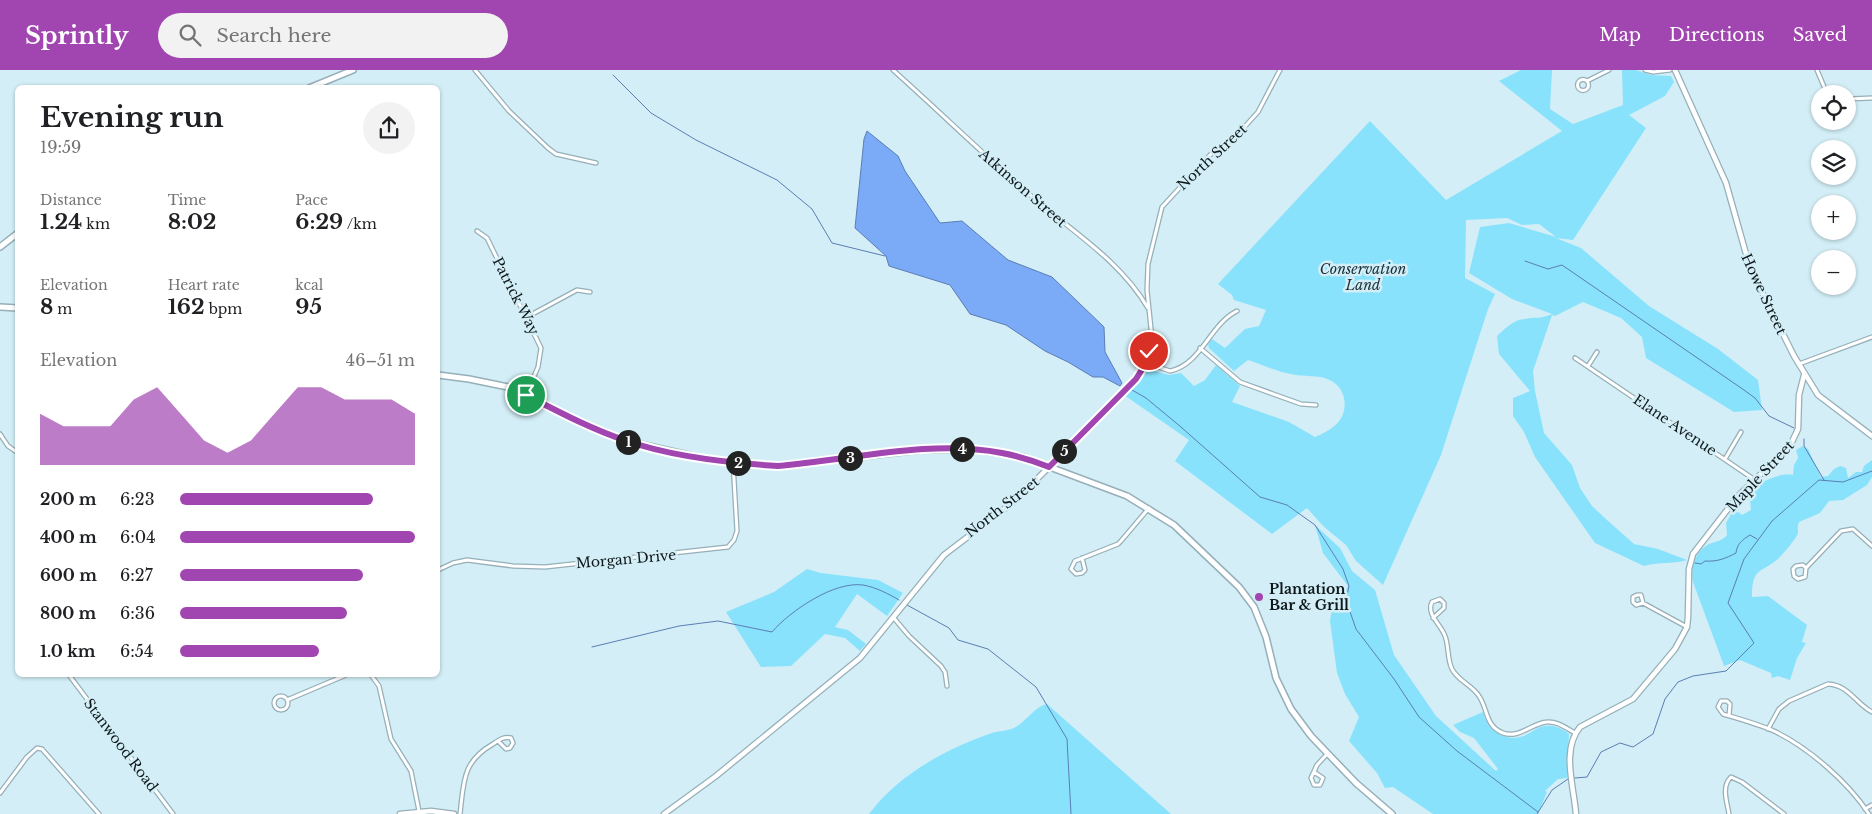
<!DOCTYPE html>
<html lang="en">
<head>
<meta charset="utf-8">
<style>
	body { margin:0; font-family:"Libre Baskerville",serif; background:#f2f2f2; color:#202124; height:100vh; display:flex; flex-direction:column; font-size:19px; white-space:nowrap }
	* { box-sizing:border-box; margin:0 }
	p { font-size:16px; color:#757577 }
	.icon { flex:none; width:28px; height:28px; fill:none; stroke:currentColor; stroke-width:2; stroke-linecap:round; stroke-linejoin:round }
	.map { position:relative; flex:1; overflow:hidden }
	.details { position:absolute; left:15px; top:15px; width:425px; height:592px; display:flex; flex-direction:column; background:#fff; border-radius:8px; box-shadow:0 1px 4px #0004 }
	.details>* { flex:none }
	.controls { position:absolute; left:1811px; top:15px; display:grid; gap:10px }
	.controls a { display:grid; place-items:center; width:45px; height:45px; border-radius:50%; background:#fff; box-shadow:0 1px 4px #0004; font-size:25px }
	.pin { position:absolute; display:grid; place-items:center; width:42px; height:42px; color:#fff; margin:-21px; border:2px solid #fff; border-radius:50%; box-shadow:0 1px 5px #0007 }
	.km { position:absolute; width:25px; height:25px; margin:-12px; border-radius:50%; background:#222; color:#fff; font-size:14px; line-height:25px; text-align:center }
	.round { display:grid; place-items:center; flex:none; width:52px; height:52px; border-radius:26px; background:#f2f2f2 }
	.summary { display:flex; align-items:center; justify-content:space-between; height:85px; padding:0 25px }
	h1 { font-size:28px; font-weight:700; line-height:38px }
	.stats { display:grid; grid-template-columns:repeat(3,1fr); gap:8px; height:85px; padding:5px 25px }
	.stats div { display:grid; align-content:center }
	.stats b { font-size:21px; font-weight:700 }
	.stats small { font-size:14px; font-weight:400 }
	.stats p { font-size:14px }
	.chart { height:140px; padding:10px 25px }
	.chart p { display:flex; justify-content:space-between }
	.chart svg { width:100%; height:90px; margin-top:5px; fill:#a145b0; opacity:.7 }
	ul { padding:0 25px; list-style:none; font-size:16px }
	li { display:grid; grid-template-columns:80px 60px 1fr; align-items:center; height:38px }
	li i { height:12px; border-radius:6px; background:#a145b0 }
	header { display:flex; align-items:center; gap:30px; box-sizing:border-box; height:70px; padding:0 25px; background:#a145b0; color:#fff }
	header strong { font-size:24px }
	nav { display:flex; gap:28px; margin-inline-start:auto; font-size:18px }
	.search { width:350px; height:45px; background:#f2f2f2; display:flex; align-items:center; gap:12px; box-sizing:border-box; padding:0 18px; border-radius:28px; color:#757577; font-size:19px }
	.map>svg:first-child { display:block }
	.green { fill:#89e2fc }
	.water { fill:#7baaf7; stroke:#5a7eb5 }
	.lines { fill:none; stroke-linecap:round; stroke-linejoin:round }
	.stream { stroke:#5a7eb5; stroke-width:1 }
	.minor-casing { stroke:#96afb8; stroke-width:5.5 }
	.tertiary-casing { stroke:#96afb8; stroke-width:7 }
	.secondary-casing { stroke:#96afb8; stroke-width:8 }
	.minor { stroke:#fff; stroke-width:3 }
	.tertiary { stroke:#fff; stroke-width:4.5 }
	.secondary { stroke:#fff; stroke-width:5 }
	.route-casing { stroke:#fff; stroke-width:10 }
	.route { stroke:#a145b0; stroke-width:6 }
	.poi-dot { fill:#a145b0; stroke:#d3eef6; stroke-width:2 }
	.labels { text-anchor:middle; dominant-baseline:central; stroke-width:5; stroke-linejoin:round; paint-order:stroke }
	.street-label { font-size:14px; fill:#0e181b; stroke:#d3eef6 }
	.park-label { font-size:14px; font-style:italic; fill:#1a3037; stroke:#d3eef6 }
	.poi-label { font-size:14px; font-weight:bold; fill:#0e181b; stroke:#d3eef6; text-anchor:start }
</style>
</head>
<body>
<header>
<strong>Sprintly</strong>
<div class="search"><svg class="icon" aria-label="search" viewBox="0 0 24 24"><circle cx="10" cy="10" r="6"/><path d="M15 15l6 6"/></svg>Search here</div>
<nav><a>Map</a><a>Directions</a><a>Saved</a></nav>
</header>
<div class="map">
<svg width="1872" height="744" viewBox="0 0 1872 744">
	<rect width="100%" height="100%" fill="#d3eef6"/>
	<!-- green -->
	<path class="green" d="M1521,0h31l-2,39 23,15 50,-19 -1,-35h14l15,5 20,1 3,6 -9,14 -36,19 17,13 -73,112 -17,-2 25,10 68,58 69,43 40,31 4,30 -28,2 -88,-54 -4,-21 -21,-19 -38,-16 -28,14 -3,-1 -19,56 2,20 9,42 28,32 8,23 12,18 15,14 27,24 24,5 29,11c-16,5 -26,1 -43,6l-49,-23 -60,-86 -11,-25 -11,-16v-18l17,-7 -31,-37 -2,-18c8,-7 16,-16 27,-17 11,-2 18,0 28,-5l-40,-15 -43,-26 11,-46 29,-4 47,14 -17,-13 -17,1 -15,-7 -41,2 -1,58 30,16 -7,15 -47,146 -58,130 -27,-24 -10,-16 -23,-19 -16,-18 -35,26 -97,-73 14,-21 -65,-45 23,-26 22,6 12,-2 13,13 11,-6 11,-15 24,21 -8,16 57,20 26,15c18,-7 33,-18 29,-39 -2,-9 -8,-16 -17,-19 -9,-4 -21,-2 -31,-4 -16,-2 -33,-10 -48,-15l-14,11 -25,-23 -1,-4 4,-5 13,9 20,-19 14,-3 7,-16 -32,-10 -2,-5 -14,-11 152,-163 76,79 116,-69 -63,-50z
		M1803,376l5,3 13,28 7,-1 6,-7 6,-3 6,2 2,10 8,-6h6l2,-6 8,-6v17l-5,8 -24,15 -14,1 -9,12 -21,9c-2,5 -1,7 -1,11 -1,5 -16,22 -19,25 -18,16 -27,8 -27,39l16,-1 39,29 -5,17 4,1 -9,15 -7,22 -12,-4 -6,2 -1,-5 -31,-13 -16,6 -31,-84c-3,-16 3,-32 16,-38 8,-3 13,-3 18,-9l-1,-12 5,-9 7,-2 4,3 9,-5 -1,-11 -5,1c7,-15 32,-28 48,-25l1,-10 4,-7 -2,-8z
		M1315,455l25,23 12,23 23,19 19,65 42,61 60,55 2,-2 -24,-31 -14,-6 -7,-7 30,-13c5,18 24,32 43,23 7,-4 13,-9 21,-9 8,-1 16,3 22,8l-2,44 -9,1 -13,12 2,1 -9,22h-105l-40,-27 -8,1 -8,-15 -28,-32 10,-24 -14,-23 -8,-21 -7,-52 2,-14 16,-21 -25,-33z
		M807,499l14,4 57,7 25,13 -16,23 -30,-22 -22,33 13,3 18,14 -6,7 -15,-13 -20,-4 -34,32 -30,1 -35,-55 48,-20z
		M1047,634l124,110h-302c30,-40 77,-65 123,-81 7,-2 15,-2 22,-5 12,-6 21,-22 33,-24z"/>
	<!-- water -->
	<path class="water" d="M867,61l31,25 7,15 35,52 22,-2 46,39 44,17 52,50 1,25 17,31 -2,3 -17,-9h-10l-25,-15 -23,-11 -39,-26 -36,-11 -20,-29 -61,-19 -3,-10 -31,-28 9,-89z"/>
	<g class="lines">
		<!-- stream -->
		<path class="stream" d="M613,5l38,38 45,27 81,40 35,29 20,34 53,13
			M1525,191l23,8 14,-4 182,125 11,8 14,18 25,12
			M1132,320l14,8 35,29 79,70 27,8 28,20 28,44 6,17 -3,14 10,29 38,50 25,38 38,34 81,61
			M1804,369v7l20,34
			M1695,493l6,1 4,-3c13,1 21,-3 31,-8 1,-9 6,-13 14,-18l7,4
			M907,535l42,23 9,12 30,9 48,38 31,52 4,75
			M592,577l87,-21 39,-5 54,11c18,-21 62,-51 91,-47 12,2 26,9 36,15
			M1575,708l12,-1 14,-25 19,-9 13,4 20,-13 12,-35 13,-17 15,-6 33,-5 28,-28 -26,-40 16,-44 28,-38 47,-41 24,2 29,-11
			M1537,744l15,-24 16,-11"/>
		<!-- minor casing -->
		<g class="minor-casing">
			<path id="minor" d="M475,0l34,41 39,37 8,6 40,9
				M893,0c48,43 94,88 144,131 39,33 84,61 111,107
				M1645,0l8,2 17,-2
				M1817,0l8,19 4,5
				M1577.5 15a5.5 5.5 0 1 1 11 0a5.5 5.5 0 1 1-11 0Z
				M1587,11l22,-11
				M1848,29l24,-1
				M477,161l10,7 54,110 -3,19 -12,28
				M527,247l50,-27 13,2
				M1200,278l40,34 61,22 15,1
				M1575,288l180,122
				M1146,293l24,8c31,-6 40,-47 67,-60
				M1799,294l73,-27
				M1588,296l9,-14
				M0,364l8,12 10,7
				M1725,389l16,-27
				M1050,397l85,-88 11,-16 6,-25 -5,-48 1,-26 14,-57 48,-52 29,-22 19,-21 22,-42
				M1082,488l3,12 -3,3 -6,1 -5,-5 4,-8 43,-17 3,-3 28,-33
				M1806,498l-3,-3 -7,1 -3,3 1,7 4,3 7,-2 1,-9 35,-37 12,-2 19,17
				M438,500l15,-7 14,-3 46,6 32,1 183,-20 6,-7 3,-9 -4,-69
				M1643,533l-7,2 -3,-3v-5l4,-2h4l2,8 44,24
				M893,547l16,19 32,30 4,6 2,14
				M1433,548l11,-10v-5l-4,-4 -8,3c-6,13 9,22 13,34 4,10 2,23 7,33 6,12 20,16 27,27 9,13 6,30 24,37 16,6 29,-10 44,-11 10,-1 19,6 28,11
				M69,605l104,139
				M371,605l8,11 12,53 20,32 8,40
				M274 633a7 7 0 1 1 14 0a7 7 0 1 1-14 0Z
				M287,630l59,-25
				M1729,646l1,-12 -3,-3h-6l-3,6 5,7c17,5 35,10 51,17 35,17 74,51 95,83
				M1768,659l11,-20 10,-8 39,-17c21,1 28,20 44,28
				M1314,702l9,6 -3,7h-6l-3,-7 6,-13 11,-12
				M0,723l27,-36 10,-9 5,1 57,65
				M1865,739l7,-4
				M460,744c4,-33 2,-52 33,-70 6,-4 11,-8 18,-6l2,5 -3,5 -4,1 -8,-8
				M1729,744c-2,-12 -8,-28 2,-37l11,5 42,32"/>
		</g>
		<!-- tertiary casing -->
		<g class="tertiary-casing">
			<path id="tertiary" d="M1675,0l51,113 24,85 44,88 24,39 54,41
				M400,744l31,-3 23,3
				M664,744l52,-38 144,-118 84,-103 72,-55 33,-33
				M1576,744c-2,-27 -15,-64 4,-87l53,-28 42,-50 12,-22 1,-10 1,-48 4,-15 45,-58 52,-50 8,-17 1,-34 5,-20"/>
		</g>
		<!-- secondary casing -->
		<g class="secondary-casing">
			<path id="secondary" d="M309,18l44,-18
				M0,177l18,-14
				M0,237l18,1
				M438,305l31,4 39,8 72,36 46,18 80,18 72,7 142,-16 52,-1 51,8 104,39 47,29 65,62 15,20 12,30 10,41 15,31 20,27 45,47 36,31"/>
		</g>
		<!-- minor -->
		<use href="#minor" class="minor"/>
		<!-- tertiary -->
		<use href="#tertiary" class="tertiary"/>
		<!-- secondary -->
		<use href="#secondary" class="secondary"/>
	</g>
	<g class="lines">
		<!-- route casing -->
		<g class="route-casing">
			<path id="route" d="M526,325c33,17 65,34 101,46 46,16 102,22 151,25 73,-6 151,-27 224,-13 16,3 32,8 47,14l87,-88 10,-16 3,-12"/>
		</g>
		<!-- route -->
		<use href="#route" class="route"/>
	</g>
	<!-- markers -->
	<circle class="poi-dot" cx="1259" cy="527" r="5"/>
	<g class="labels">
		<!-- street labels -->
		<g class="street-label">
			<text transform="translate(1212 87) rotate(-43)">North Street</text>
			<text transform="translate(1023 118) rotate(41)">Atkinson Street</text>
			<text transform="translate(1764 224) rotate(65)">Howe Street</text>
			<text transform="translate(516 226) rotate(63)">Patrick Way</text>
			<text transform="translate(1675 355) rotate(34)">Elane Avenue</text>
			<text transform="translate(1760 406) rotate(-47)">Maple Street</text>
			<text transform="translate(1002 437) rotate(-38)">North Street</text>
			<text transform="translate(626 489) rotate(-5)">Morgan Drive</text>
			<text transform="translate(121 675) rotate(53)">Stanwood Road</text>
		</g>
		<!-- park labels -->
		<g class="park-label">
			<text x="1363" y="199">Conservation<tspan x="1363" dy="16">Land</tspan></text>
		</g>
		<!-- poi labels -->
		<g class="poi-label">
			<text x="1269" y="519">Plantation<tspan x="1269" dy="16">Bar &amp; Grill</tspan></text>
		</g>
	</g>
</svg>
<div class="controls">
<a><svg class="icon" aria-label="locate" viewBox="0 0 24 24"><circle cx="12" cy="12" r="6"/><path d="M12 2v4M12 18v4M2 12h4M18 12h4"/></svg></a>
<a><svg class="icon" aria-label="layers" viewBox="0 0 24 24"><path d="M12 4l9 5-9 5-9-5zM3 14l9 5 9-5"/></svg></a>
<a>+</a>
<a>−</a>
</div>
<div class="pin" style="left:526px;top:325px;background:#1e9e55"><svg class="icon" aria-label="arrive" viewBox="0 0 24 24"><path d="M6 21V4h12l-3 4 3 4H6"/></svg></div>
<div class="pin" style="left:1149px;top:281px;background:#d93025"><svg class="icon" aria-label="check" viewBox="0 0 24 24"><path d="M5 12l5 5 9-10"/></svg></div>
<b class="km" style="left:628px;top:372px">1</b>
<b class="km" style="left:738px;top:393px">2</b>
<b class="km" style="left:850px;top:388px">3</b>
<b class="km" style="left:962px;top:379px">4</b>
<b class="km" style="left:1064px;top:381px">5</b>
<section class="details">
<div class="summary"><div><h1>Evening run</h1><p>19:59</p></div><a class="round"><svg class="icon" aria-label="share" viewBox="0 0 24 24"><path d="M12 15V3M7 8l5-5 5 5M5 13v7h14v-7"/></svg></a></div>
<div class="stats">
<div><p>Distance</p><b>1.24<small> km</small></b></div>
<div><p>Time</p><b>8:02</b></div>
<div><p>Pace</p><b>6:29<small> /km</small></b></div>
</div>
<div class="stats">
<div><p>Elevation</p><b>8<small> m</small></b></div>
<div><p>Heart rate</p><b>162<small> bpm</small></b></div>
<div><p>kcal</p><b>95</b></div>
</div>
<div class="chart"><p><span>Elevation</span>46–51 m</p>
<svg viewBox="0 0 160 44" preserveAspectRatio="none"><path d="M0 44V19L10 25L20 25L30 25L40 12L50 6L60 19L70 32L80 38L90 32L100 19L110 6L120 6L130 12L140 12L150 12L160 19V44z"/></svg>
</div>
<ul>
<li><b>200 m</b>6:23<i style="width:82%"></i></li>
<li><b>400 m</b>6:04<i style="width:100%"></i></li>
<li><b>600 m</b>6:27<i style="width:78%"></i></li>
<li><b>800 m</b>6:36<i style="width:71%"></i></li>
<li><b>1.0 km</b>6:54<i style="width:59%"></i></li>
</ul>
</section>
</div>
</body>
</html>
